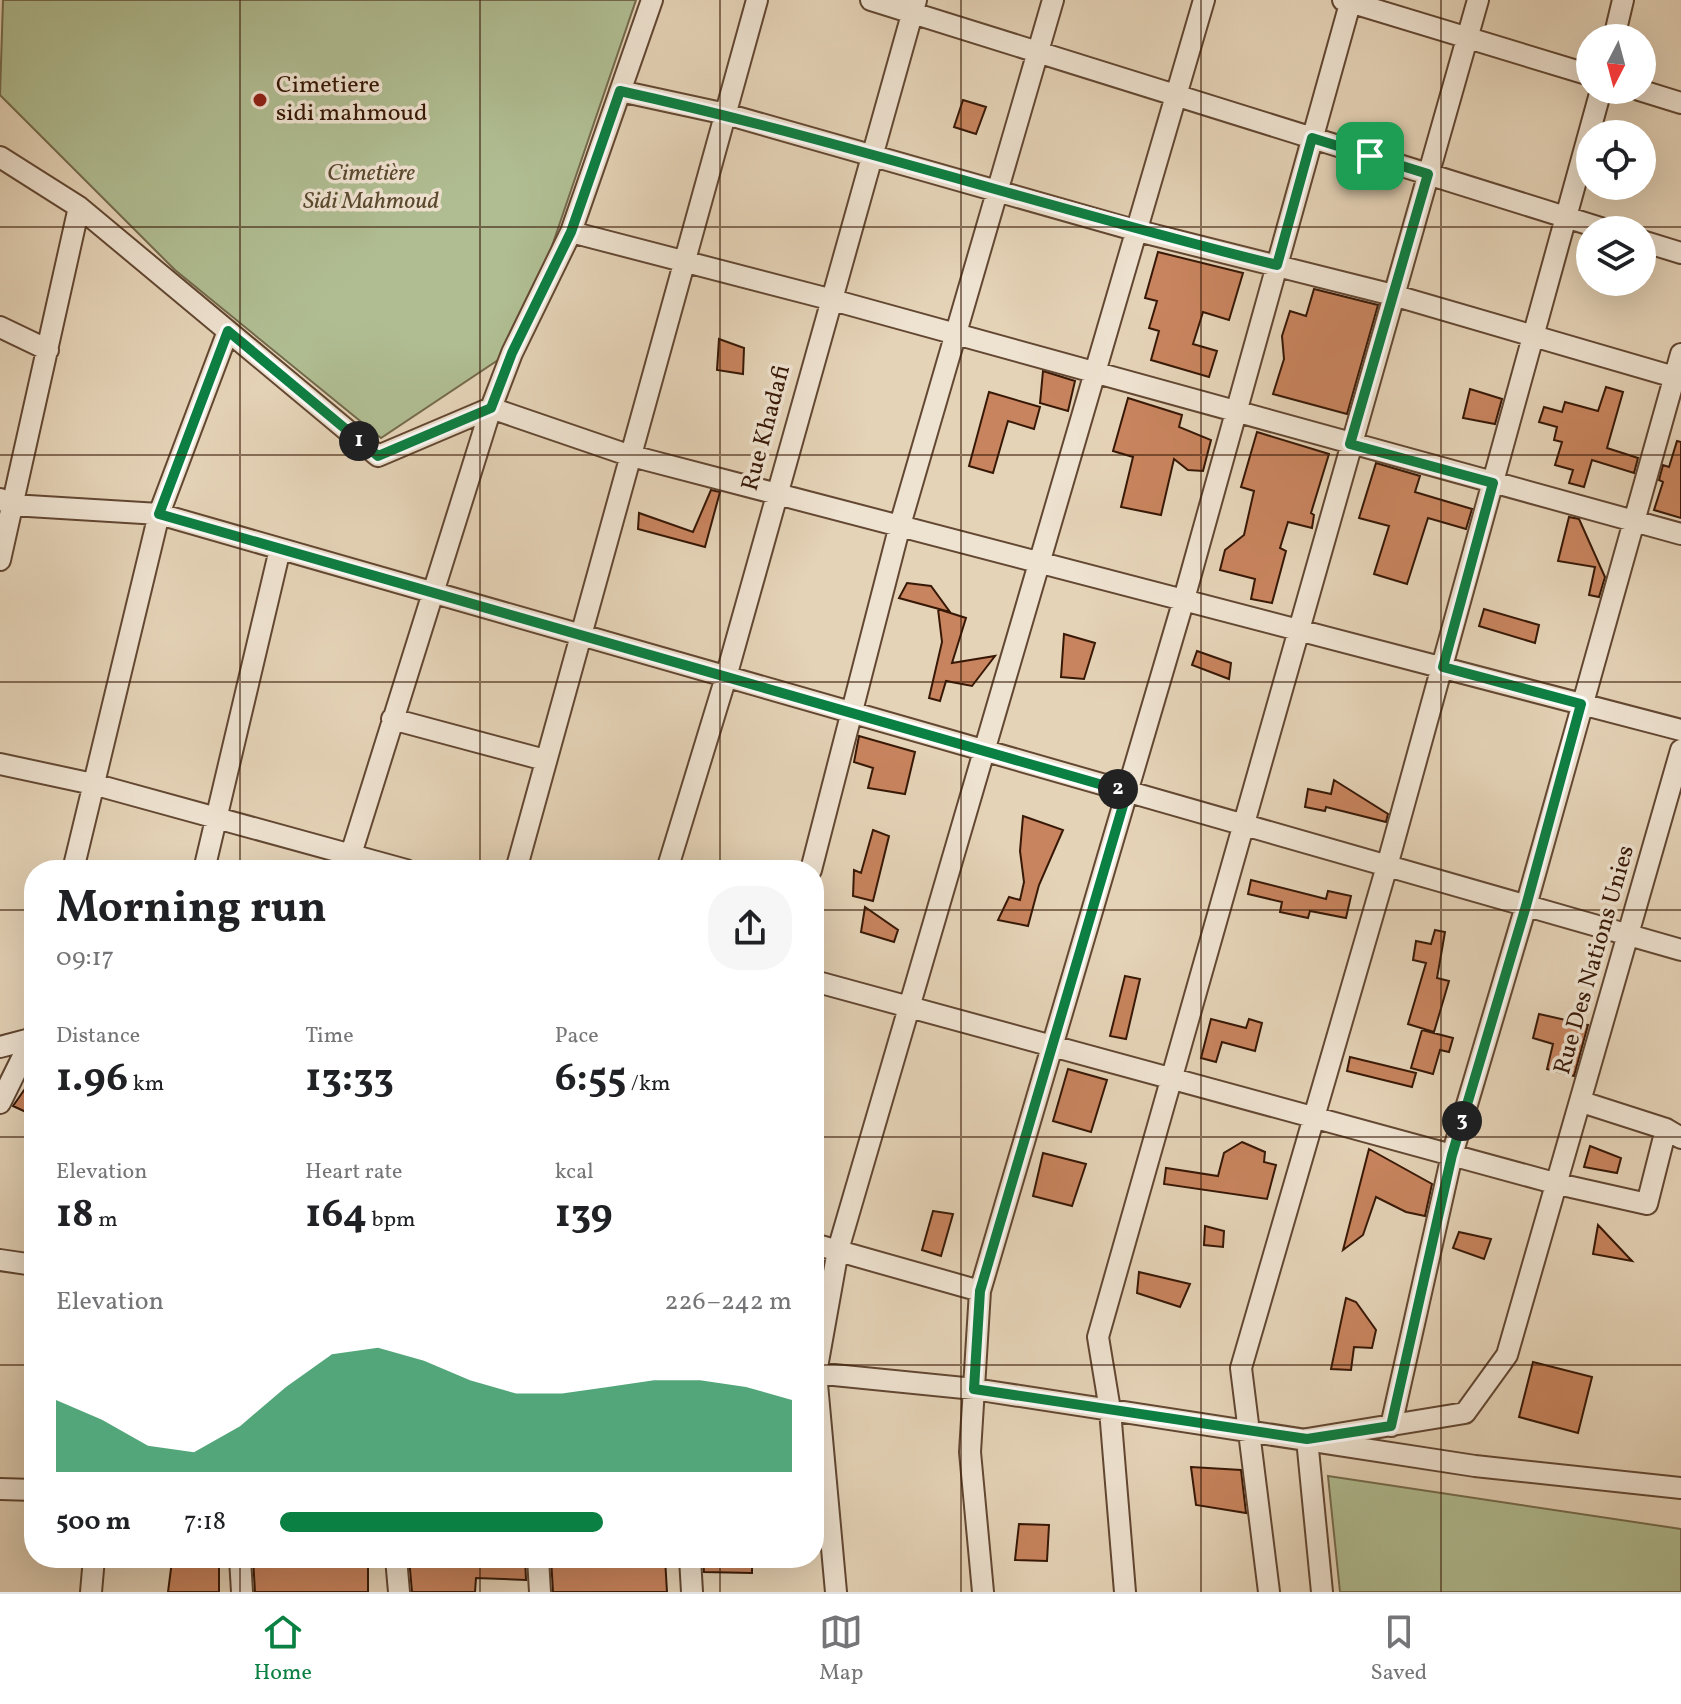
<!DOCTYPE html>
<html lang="en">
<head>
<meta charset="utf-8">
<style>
	body { margin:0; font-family:Vollkorn,serif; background:#f6f6f6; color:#202124; height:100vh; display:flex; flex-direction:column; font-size:30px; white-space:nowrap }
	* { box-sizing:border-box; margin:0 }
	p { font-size:26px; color:#757577 }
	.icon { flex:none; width:44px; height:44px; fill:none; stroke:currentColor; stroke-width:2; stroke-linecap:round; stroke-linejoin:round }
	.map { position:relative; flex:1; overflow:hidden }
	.side { position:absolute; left:24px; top:860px; width:800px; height:708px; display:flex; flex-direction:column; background:#fff; border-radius:32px; box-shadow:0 8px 32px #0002 }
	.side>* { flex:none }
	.needle { width:52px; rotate:186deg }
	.buttons { position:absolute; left:1576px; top:24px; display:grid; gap:16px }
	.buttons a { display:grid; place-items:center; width:80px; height:80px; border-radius:50%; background:#fff; box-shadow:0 8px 32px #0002; font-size:40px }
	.pin { position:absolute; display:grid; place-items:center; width:68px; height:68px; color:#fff; margin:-34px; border-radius:16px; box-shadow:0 4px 12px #0006 }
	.km { position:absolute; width:40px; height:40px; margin:-20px; border-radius:50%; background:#222; color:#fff; font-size:22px; line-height:40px; text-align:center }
	.round { display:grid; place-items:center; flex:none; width:84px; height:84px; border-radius:32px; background:#f6f6f6 }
	.headline { display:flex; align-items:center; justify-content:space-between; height:136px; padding:0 32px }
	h1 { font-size:44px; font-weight:700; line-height:60px }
	.figures { display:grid; grid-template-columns:repeat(3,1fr); gap:12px; height:136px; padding:8px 32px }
	.figures div { display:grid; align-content:center }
	.figures b { font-size:40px; font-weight:700 }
	.figures small { font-size:22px; font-weight:400 }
	.figures p { font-size:22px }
	.chart { height:224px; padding:16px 32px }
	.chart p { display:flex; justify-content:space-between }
	.chart svg { width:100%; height:144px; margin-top:8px; fill:#0b8043; opacity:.7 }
	ul { padding:0 32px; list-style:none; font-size:26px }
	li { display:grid; grid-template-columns:128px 96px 1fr; align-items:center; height:60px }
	li i { height:20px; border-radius:10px; background:#0b8043 }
	.dock { display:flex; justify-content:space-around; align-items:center; height:112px; border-top:2px solid #e0e0e0; background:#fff; font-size:22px; color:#757577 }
	.dock a { display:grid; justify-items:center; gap:4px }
	.dock .selected { color:#0b8043 }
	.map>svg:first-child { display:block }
	.green { fill:#b0bd92; stroke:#746a4c; stroke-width:2 }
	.building { fill:#c8845e; stroke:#371806; stroke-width:2 }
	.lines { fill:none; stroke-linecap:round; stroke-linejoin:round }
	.minor-casing { stroke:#624732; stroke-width:24 }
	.minor { stroke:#eee2d0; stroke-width:20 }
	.route-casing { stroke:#fff; stroke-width:16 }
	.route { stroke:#0b8043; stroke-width:10 }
	.grid { fill:none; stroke:#371806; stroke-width:2; stroke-opacity:0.55 }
	.poi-dot { fill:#8f2418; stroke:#eee2d0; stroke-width:3 }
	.labels { text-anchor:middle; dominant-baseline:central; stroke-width:7; stroke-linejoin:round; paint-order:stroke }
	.poi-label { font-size:24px; fill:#371806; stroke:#eee2d0; text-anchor:start }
	.park-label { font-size:24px; font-style:italic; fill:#5b4a30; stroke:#eee2d0 }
	.street-label { font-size:24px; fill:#371806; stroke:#eee2d0 }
</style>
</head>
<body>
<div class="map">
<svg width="1681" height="1592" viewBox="0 0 1681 1592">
	<rect width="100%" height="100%" fill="#e5d3b7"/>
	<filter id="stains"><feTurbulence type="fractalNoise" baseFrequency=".0025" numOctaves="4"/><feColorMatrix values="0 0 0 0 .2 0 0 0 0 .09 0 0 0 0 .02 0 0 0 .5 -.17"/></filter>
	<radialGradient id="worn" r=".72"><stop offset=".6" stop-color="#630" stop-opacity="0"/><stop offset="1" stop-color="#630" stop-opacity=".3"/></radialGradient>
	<!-- green -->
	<path class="green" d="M3,0h633l-99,290 -36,68 -120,80 -206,-168 -175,-175z
		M1328,1476l353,53v63h-341z"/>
	<!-- building -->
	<path class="building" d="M963,100l23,7 -10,27 -22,-7z
		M1158,252l85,21 -14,47 -26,-8 -10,32 24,7 -8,26 -58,-17 8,-29 -10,-3 8,-27 -12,-3z
		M1314,289l64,16 -31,109 -74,-20 11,-35 -2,-23 8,-25 16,5z
		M719,339l25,9 -1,26 -26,-4z
		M1043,371l32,10 -7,30 -28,-8z
		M1606,387l17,5 -16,56 31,10 -4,15 -42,-13 -8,27 -15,-4 4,-13 -18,-5 7,-23 -8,-2 3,-13 -18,-5 5,-15 18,5 3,-10 33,9z
		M1470,389l32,10 -7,25 -32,-6z
		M989,392l51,15 -6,22 -26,-8 -15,52 -24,-7z
		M1128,398l54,17 -3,12 32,13 -8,31 -15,-1 -14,-11 -13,56 -40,-8 12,-50 -20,-6z
		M1257,432l72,22 -18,59 3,2 -2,13 -24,-6 -8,26 6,3 -14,52 -21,-4 4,-20 -35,-9 5,-20 19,-15 10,-44 -13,-4z
		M1677,441l4,1v76l-27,-8 9,-28 -4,-2 4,-15 6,2z
		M1376,463l44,13 -5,16 57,17 -6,20 -38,-11 -21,66 -33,-10 15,-48 -30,-8z
		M711,490l9,2 -15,55 -67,-18 1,-16 54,19z
		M1569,517l10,2 26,58 -6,20 -10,-2 6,-28 -37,-6z
		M907,583l24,3 19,26 -51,-14z
		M938,609l28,9 -14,45 43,-7 -23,30 -26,-5 -6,20 -11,-3 13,-56z
		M1484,609l55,16 -4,18 -56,-17z
		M1064,634l31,9 -11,36 -23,-2z
		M1197,651l34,12 -2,16 -37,-14z
		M859,736l56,16 -10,42 -37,-6 5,-20 -19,-6z
		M1334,780l54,34 -2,8 -60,-15 -1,4 -20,-4 3,-18 23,5z
		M1023,816l40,14 -24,55 -11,41 -30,-6 11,-23 11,3 4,-18 -4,-31z
		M873,830l16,6 -16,65 -20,-5 1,-26 7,3z
		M1251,880l75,19 2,-8 23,5 -5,22 -36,-7 -2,7 -28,-6 2,-10 -34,-8z
		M865,907l33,23 -4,12 -33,-10z
		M1435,930l10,2 -8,46 12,3 -15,51 -26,-8 18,-61 -13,-3 3,-19 15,3z
		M1125,976l15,3 -14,60 -16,-3z
		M1539,1014l49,11 -14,51 -27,-7 6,-25 -20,-6z
		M1211,1019l35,9 3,-9 13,4 -7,28 -33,-9 -6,20 -15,-4z
		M1422,1030l31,8 -4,14 -9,-2 -7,24 -22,-6z
		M1350,1057l66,16 -4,14 -65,-16z
		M1068,1069l39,11 -16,52 -38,-11z
		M34,1076v28l-6,9 -15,-7z
		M1242,1142l23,10 -1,10 12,3 -9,34 -103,-15 2,-16 52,8 6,-23z
		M1590,1146l31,12 -4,15 -33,-6z
		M1369,1149l63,35 -7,32 -19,-4 -30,-15 -13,38 -20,15z
		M1043,1153l43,11 -14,42 -39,-10z
		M933,1211l20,3 -12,42 -19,-6z
		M1598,1225l34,36 -39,-7z
		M1205,1226l19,5 -1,16 -19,-2z
		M1459,1232l32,7 -7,20 -31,-11z
		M1139,1272l51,12 -10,23 -43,-14z
		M1346,1298l10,4 20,28 -4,18 -18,-1 -3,23 -20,-1z
		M1533,1362l59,15 -14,56 -59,-16z
		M1191,1467l50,3 5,43 -50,-8z
		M1019,1524l30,1 -2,36 -32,-1z
		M253,1558h115v34h-113z
		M409,1558h116l1,22 -50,-2 -1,14h-63z
		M551,1558h114l2,34h-114z
		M703,1558h49v15l-48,-1z
		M192,1559l27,3v30h-51l4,-31z"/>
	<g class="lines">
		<!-- minor casing -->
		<g class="minor-casing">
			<path id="minor" d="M871,0l736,230
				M1343,0l247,75
				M1614,38l9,-38
				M1639,90l42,13
				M620,91l106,23 408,116 259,65 288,84
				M0,157l79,50 299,249 113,-48 137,47 1053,275
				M571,232l258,67 852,235
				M1642,241l39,12
				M0,327l48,23
				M0,499l12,6 147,9 1522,436
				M0,560l79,-353
				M392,719l153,41
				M0,764l93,20 313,86
				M73,870l86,-356 69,-183
				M204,870l76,-321
				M346,870l145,-462 21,-55 59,-121 81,-232
				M516,870l241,-870
				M667,870l59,-193 190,-677
				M811,870l89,-345 153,-525
				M814,981l744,203 89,20 19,-75
				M0,1047l34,-9
				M1582,1102l84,27 15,9
				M0,1103l34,-69
				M814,1244l166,47
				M0,1260l34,5
				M814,1373l160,16 501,77 206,22
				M1391,1426l61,-271 74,-249 155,-552
				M0,1489l34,1
				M240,1558l2,34
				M396,1558l3,34
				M538,1558l2,34
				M690,1558l2,34
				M91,1592l3,-34
				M836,1592l-20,-219 22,-123 366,-1250
				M983,1592l-13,-140 10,-161 204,-692 167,-599
				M1125,1592l-15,-182 -12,-73 380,-1337
				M1269,1592l-28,-224 146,-502 214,-776
				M1322,1592l-15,-153 158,-26 42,-58 174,-605"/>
		</g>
		<!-- minor -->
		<use href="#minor" class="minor"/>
	</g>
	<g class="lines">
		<!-- route casing -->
		<g class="route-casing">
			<path id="route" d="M620,91c222,49 437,120 657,174l35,-127 116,36 -78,270 143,39 -50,184 138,37 -55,202 -74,249 -61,271 -84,13 -333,-50 6,-98 147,-499 -968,-278 69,-183 150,125 113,-48 21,-55 59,-121z"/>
		</g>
		<!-- route -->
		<use href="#route" class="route"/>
	</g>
	<!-- grid -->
	<path class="grid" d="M240,0v870M480,0v870M720,0v870M961,0v1592M1201,0v1592M1441,0v1592M0,227h1681M0,455h1681M0,682h1681M0,910h34M814,910h867M0,1137h34M814,1137h867M0,1365h34M814,1365h867M240,1558v34M480,1558v34M720,1558v34"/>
	<!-- markers -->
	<circle class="poi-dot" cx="260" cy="100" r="8"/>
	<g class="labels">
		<!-- poi labels -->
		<g class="poi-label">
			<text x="276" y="86">Cimetiere<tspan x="276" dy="28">sidi mahmoud</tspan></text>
		</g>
		<!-- park labels -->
		<g class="park-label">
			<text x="371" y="174">Cimetière<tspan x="371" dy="28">Sidi Mahmoud</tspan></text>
		</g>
		<!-- street labels -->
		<g class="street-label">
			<text transform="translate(767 428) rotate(-75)">Rue Khadafi</text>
			<text transform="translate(1595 960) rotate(-74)">Rue Des Nations Unies</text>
		</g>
	</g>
	<rect width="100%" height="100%" filter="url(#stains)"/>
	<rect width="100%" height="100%" fill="url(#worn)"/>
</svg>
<div class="buttons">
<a><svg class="needle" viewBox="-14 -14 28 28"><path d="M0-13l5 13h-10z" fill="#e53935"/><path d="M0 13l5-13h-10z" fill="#757577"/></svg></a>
<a><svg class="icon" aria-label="locate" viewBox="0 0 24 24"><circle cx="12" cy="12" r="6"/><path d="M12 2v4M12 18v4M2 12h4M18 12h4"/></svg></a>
<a><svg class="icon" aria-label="layers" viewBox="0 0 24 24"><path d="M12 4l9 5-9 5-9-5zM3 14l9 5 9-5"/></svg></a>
</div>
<div class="pin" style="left:1370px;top:156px;background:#1e9e55"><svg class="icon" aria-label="arrive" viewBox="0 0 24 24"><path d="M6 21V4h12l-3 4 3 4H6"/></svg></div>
<b class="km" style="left:359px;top:441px">1</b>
<b class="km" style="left:1118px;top:789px">2</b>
<b class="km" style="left:1462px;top:1121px">3</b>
<section class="side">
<div class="headline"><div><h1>Morning run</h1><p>09:17</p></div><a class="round"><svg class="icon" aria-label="share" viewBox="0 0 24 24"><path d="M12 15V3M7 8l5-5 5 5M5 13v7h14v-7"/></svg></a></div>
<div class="figures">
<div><p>Distance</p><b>1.96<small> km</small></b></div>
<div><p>Time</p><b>13:33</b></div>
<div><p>Pace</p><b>6:55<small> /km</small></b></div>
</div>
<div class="figures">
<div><p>Elevation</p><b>18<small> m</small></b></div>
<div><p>Heart rate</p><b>164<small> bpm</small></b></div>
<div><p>kcal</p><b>139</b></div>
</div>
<div class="chart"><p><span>Elevation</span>226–242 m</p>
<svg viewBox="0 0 160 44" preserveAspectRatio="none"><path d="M0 44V22L10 28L20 36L30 38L40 30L50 18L60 8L70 6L80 10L90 16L100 20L110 20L120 18L130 16L140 16L150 18L160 22V44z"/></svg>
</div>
<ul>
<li><b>500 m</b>7:18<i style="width:63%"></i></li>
</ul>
</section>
</div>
<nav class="dock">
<a class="selected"><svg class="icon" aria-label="home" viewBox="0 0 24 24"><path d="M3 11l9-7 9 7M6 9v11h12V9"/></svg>Home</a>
<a><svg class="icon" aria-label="map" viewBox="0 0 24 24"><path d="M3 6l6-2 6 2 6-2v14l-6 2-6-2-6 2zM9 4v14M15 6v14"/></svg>Map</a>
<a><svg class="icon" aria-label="saved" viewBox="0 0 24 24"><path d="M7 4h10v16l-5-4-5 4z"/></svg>Saved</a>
</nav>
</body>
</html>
